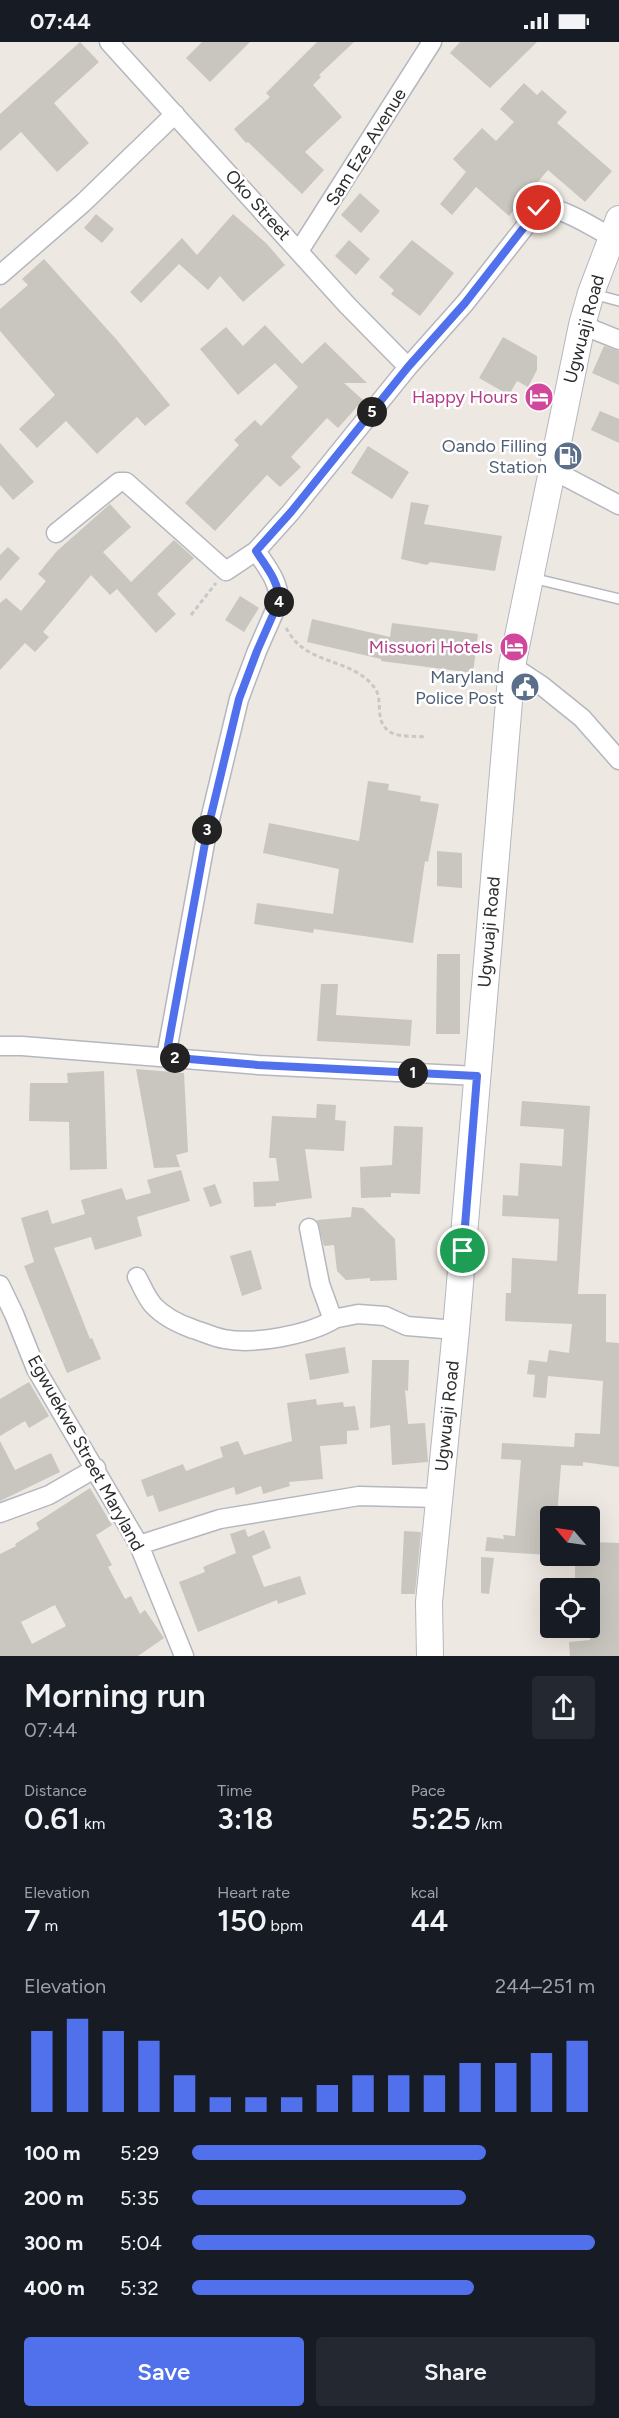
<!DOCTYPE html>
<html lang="en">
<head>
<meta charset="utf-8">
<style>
	body { margin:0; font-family:Figtree,sans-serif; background:#242831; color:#f1f3f6; height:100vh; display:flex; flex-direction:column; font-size:22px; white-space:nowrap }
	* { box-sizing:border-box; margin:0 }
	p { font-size:20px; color:#9ea1a6 }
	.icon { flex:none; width:33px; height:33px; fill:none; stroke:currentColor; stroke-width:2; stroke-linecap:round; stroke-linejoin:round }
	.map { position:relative; height:1614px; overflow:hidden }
	.panel { display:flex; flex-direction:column; background:#171b24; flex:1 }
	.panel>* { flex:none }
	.needle { width:39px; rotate:299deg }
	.fabs { position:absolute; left:540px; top:1464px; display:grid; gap:12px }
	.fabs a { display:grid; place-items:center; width:60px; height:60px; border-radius:6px; background:#171b24; box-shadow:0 6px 24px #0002; font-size:30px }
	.pin { position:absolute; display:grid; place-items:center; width:51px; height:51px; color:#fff; margin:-26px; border:3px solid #fff; border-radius:50%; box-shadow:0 2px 6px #0007 }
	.km { position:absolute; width:30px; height:30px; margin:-15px; border-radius:50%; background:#222; color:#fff; font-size:16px; line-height:30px; text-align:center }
	.round { display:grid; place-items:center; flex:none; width:63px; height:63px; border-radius:6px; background:#242831 }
	.overview { display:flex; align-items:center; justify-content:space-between; height:102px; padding:0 24px }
	h1 { font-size:33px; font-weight:600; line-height:45px }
	.metrics { display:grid; grid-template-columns:repeat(3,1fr); gap:9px; height:102px; padding:6px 24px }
	.metrics div { display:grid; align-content:center }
	.metrics b { font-size:30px; font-weight:600 }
	.metrics small { font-size:16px; font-weight:400 }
	.metrics p { font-size:16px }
	.chart { height:168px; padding:12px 24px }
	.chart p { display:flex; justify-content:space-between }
	.chart svg { width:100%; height:108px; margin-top:6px; stroke:#5071eb; stroke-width:6 }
	.cta { display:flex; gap:12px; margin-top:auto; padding:12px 24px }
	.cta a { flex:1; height:69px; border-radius:6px; background:#5071eb; color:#fff; font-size:24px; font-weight:600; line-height:69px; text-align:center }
	.cta a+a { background:#242831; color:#f1f3f6 }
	ul { padding:0 24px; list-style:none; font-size:20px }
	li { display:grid; grid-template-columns:96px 72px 1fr; align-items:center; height:45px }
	li i { height:15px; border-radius:8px; background:#5071eb }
	.status { display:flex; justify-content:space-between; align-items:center; height:42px; padding:0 30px; background:#171b24; direction:ltr }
	.status svg { height:16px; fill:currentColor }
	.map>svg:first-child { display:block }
	.building { fill:#c9c6bf; fill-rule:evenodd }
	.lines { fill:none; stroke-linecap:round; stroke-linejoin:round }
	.lane-casing { stroke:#b4b7bf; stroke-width:12 }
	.street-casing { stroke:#b4b7bf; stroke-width:21 }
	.secondary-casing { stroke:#b4b7bf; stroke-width:28 }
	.path { stroke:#c8c8c8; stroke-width:3; stroke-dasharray:4.5 3; stroke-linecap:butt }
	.lane { stroke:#fff; stroke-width:9 }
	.street { stroke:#fff; stroke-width:18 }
	.secondary { stroke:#fff; stroke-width:26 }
	.route-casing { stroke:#fff; stroke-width:12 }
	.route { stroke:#5071eb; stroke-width:8 }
	.labels { text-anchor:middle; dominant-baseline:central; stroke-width:5; stroke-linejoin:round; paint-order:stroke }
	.street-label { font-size:18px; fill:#2d2d2d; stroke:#fff }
	.hotel-label { font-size:18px; fill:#b23c85; stroke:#fff; text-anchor:end }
	.service-label { font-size:18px; fill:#4e5e75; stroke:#fff; text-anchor:end }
</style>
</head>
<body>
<div class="status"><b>07:44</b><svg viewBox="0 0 49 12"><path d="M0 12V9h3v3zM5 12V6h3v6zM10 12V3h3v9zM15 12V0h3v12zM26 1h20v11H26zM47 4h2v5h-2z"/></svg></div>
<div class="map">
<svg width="619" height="1614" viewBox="0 0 619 1614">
	<rect width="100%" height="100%" fill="#ede8e1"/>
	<!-- building -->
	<path class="building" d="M80,0l19,20 -45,41 35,40 -32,29 -36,-40 -21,19v-37z
		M202,0h48l-40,40 -24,-24z
		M317,0h37l-35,33 2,2 -8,8 29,32 -37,35 19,18 -22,24 -54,-52 -2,1 -12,-14 36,-32 -4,-4z
		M460,0h77l-47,46 -40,-35z
		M524,41l13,12 5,-5 25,22 -10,11 55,48 -27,31 -37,-32 -39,46 -33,-29 -24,28 -12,-11 26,-32 -13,-13 29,-31 14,13 18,-19 -14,-13z
		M360,151l20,18 -19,22 -20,-18z
		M96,172l18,15 -12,14 -18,-15z
		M233,172l34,30 18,21 -42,37 -23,-26 -12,14 -29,-26 -38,39 -11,-11 52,-54 15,17z
		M349,198l21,19 -14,16 -21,-19z
		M412,198l42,33 -34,43 -29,-22 3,-4 -15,-13z
		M44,217l72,80 54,66 -25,21 -8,-9 -40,37 -31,-33 -29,27 -18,-19 36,-34 -55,-64v-22l28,-24 -6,-6z
		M265,283l37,39 23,-22 42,41h-23l19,17 -25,28 -11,-10 -36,39 10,10 -21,20 -13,-12 -52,56 -30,-28 54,-58 -5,-5 21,-20 6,6 37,-39 -23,-24 -37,32 -38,-46 26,-22 17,19z
		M503,295l34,19v14l-9,17 -11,-6 -8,14 -30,-17z
		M604,304l15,5v34l-27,-12z
		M600,369l19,8v24l-28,-13z
		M0,401l34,39 -21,18 -13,-15z
		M368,404l41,26 -17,27 -41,-26z
		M411,460l18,3 -5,19 78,12 -7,35 -65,-9 -3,3 -26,-6z
		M110,462l21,23 -28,25 28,30 43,-42 20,18 -37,36 19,20 -20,19 -39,-44 -7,6 -19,-20 -48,57 6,5 -14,15 -10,-9 -25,27v-67l6,-5 15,13 25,-30 -8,-7 19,-23z
		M8,505l12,11 -20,23v-26z
		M240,554l19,12 -15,24 -19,-12z
		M312,577l78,18 2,-14 86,11 -5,39 -92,-12v-2l-74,-17z
		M368,739l21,3 -1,6 33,6 -1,5 19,3 -11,58 -3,-1 -12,82 -99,-14 -1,4 -59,-9 3,-21 76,11 6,-45 -76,-16 6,-30 90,18z
		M437,809l25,2v35l-25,-2z
		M437,912h23v80h-24z
		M321,942h17l-2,31 76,5 -2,26 -93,-5z
		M136,1027l48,4 4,79 -12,3 4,12 -26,1z
		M104,1029l3,98 -37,1 -1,-48 -40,-1 1,-38h38l-1,-10z
		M522,1059l68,5 -12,188h28v48l13,1v124l-36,-5v4l-22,-1 -4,51h-7v39l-65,-4 2,-14 17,2 -1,-4 12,1 6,-76 -20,-1 1,-16 72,4 1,-14 25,1 3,-53 -55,-5 -2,22 -13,-1 2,-22 -8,-1 2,-14 18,2 2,-12 20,3 3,-29 -67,-3 1,-28h5l1,-35 45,3 2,-42 -57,-3 1,-21 15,1 2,-33 42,3 2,-37 -44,-3z
		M317,1062l19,1 -1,15 11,1 -2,30 -39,-2 7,49 -36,5v3l-22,1 -1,-25 26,-1 -3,-23h-7l3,-42 44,2z
		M394,1084l29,1 -3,67 -29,-1v4l-30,1 -1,-31 32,-2z
		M181,1128l9,31 -53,16 5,19 -47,14 -4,-13 -37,11 36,91 2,-1 9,21 -34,14 -43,-107 10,-4 -13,-44 27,-8 4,14 33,-10 -4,-14 41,-12 4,12 25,-7 -4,-13z
		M215,1142l7,19 -12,4 -7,-19z
		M352,1165l11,1 32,31 2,41 -27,1v-3l-24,2 -9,-9 -3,-26 -10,1 -7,-26 34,-3z
		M251,1208l11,39 -20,7 -12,-40z
		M345,1305l4,26 -39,7 -5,-26z
		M372,1318h37l-1,31 -3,-1 3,34 17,-1 3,39 -36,3 -2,-40 -20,3z
		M29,1340l20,34 -20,12 -4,-7 -25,15v-37z
		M316,1357l1,6 26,-3 1,5 11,-1 4,24 -12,1v13l-27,2 3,33 -34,3 1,4 -27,8 -2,-8 -25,9 -2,-8 -75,25 -6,-17 -6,2 -6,-17 42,-16 3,7 37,-14 -3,-10 18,-6 6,14 48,-14 -5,-38z
		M0,1399l15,29 36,-17 9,19 -60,29z
		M90,1446l22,37 -16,10 16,30 -4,2 17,32 6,-3 9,18 5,-4 19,28 -26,18h-138v-102l16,-8 -1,-2 24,-15 -3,-6zM55,1563l11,21 -34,18 -11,-22z
		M245,1487l3,8 16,-7 7,18 -19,8 12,31 36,-11 6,18 -28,10 -1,-4 -79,32 -19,-50 26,-10 -2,-5 33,-14 -6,-19z
		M404,1489l17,1 -6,62h-14z
		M590,1500l29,1v113h-49l-1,-14 21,-2v-52h-15v-32h15z
		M481,1515l13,1 -5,36 -8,-1z"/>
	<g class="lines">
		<!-- lane casing -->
		<g class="lane-casing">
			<path id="lane" d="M593,252l26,7
				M532,536l87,21"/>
		</g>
		<!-- street casing -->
		<g class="street-casing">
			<path id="street" d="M109,0l238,263 61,62
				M299,209l133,-209
				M0,233l83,-72 92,-89
				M582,283l37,15
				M551,427l68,36
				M56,491l63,-51h7l100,89 30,-20 35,-39 117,-145 57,-64 74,-94c18,-6 55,19 72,28
				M512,624l29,19 41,33 37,42
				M0,1004h22l236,19 219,11
				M166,1015l41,-225 32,-133 18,-48 22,-50c0,-20 -13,-35 -23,-50
				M137,1235c5,9 9,20 16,28 11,12 26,19 40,24 10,3 20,8 31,10 30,6 83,-4 109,-19l-13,-36 -11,-56
				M0,1243l14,29 22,55 103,176 45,111
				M333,1277l25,-5 27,2 22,10 49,4
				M0,1471l49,-18 47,-27
				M139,1503l81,-26 139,-23 80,2"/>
		</g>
		<!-- secondary casing -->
		<g class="secondary-casing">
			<path id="secondary" d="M430,1614l-1,-54 27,-272 56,-664 70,-341 9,-32 28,-74"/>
		</g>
		<!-- path -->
		<path class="path" d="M191,573l25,-32
			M286,586c3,5 7,11 11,15 22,21 58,19 77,44 11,13 -2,36 18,46 8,4 24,3 33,4"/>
		<!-- lane -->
		<use href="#lane" class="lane"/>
		<!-- street -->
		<use href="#street" class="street"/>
		<!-- secondary -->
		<use href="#secondary" class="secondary"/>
	</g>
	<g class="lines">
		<!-- route casing -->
		<g class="route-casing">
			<path id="route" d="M463,1209l14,-175 -219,-11 -92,-8 41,-225 32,-133 18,-48 22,-50c0,-20 -13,-34 -23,-50l35,-39 117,-145 57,-64 74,-95"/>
		</g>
		<!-- route -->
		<use href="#route" class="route"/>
	</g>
	<!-- icons -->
	<defs>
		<g id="hotel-disc" transform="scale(1.5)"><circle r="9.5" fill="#d1479c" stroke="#fff"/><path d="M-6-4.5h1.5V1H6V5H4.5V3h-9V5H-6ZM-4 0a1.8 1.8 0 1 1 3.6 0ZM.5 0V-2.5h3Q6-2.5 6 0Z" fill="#fff"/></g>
		<g id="fuel-disc" transform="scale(1.5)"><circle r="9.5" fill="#5c6f8a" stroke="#fff"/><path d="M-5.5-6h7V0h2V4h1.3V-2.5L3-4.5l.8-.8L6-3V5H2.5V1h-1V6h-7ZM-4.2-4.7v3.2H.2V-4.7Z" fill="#fff"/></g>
		<g id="civic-disc" transform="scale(1.5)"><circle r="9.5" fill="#5c6f8a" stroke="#fff"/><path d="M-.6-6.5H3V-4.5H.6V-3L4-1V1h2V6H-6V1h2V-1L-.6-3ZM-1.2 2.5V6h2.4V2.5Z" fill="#fff"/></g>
	</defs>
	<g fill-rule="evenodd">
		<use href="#hotel-disc" x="539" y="355"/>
		<use href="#fuel-disc" x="568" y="414"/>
		<use href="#hotel-disc" x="514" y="605"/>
		<use href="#civic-disc" x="525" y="645"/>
	</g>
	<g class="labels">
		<!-- street labels -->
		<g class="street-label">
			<text transform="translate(366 105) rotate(-58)">Sam Eze Avenue</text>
			<text transform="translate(258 163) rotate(48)">Oko Street</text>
			<text transform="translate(584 287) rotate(-75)">Ugwuaji Road</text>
			<text transform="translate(489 890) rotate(-85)">Ugwuaji Road</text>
			<text transform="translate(447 1374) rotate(-84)">Ugwuaji Road</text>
			<text transform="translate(86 1411) rotate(61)">Egwuekwe Street Maryland</text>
		</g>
		<!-- hotel labels -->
		<g class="hotel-label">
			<text x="518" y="355">Happy Hours</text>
			<text x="493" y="605">Missuori Hotels</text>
		</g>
		<!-- service labels -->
		<g class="service-label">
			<text x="547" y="404">Oando Filling<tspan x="547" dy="21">Station</tspan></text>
			<text x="504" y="635">Maryland<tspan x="504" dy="21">Police Post</tspan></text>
		</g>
	</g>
</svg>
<div class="fabs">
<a><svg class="needle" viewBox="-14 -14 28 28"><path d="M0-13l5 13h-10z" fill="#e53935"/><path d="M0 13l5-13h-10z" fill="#9ea1a6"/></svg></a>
<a><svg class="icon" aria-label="locate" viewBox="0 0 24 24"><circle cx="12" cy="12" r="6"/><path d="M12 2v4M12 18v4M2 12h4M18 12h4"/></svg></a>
</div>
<div class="pin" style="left:463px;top:1209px;background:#1e9e55"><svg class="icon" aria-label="arrive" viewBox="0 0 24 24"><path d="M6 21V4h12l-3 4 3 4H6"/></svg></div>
<div class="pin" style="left:539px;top:166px;background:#d93025"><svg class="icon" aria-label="check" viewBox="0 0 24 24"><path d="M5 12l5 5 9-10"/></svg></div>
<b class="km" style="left:413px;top:1031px">1</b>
<b class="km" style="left:175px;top:1016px">2</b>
<b class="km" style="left:207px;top:788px">3</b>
<b class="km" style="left:279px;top:560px">4</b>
<b class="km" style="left:372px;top:370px">5</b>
</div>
<section class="panel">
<div class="overview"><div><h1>Morning run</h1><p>07:44</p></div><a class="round"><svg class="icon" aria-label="share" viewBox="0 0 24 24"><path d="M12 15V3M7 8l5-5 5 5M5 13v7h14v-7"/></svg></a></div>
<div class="metrics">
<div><p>Distance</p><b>0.61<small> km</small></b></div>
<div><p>Time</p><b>3:18</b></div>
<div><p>Pace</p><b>5:25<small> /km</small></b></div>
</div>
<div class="metrics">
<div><p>Elevation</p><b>7<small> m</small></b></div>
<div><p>Heart rate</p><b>150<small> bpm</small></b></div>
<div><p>kcal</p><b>44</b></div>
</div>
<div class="chart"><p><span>Elevation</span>244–251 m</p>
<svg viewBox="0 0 160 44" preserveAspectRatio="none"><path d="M5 44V11M15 44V6M25 44V11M35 44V15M45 44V29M55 44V38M65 44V38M75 44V38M85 44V33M95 44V29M105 44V29M115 44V29M125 44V24M135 44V24M145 44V20M155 44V15"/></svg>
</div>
<ul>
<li><b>100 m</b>5:29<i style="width:73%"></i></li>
<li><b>200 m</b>5:35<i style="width:68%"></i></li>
<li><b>300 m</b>5:04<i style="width:100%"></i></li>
<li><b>400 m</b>5:32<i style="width:70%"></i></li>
</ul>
<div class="cta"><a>Save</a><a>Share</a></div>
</section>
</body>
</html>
